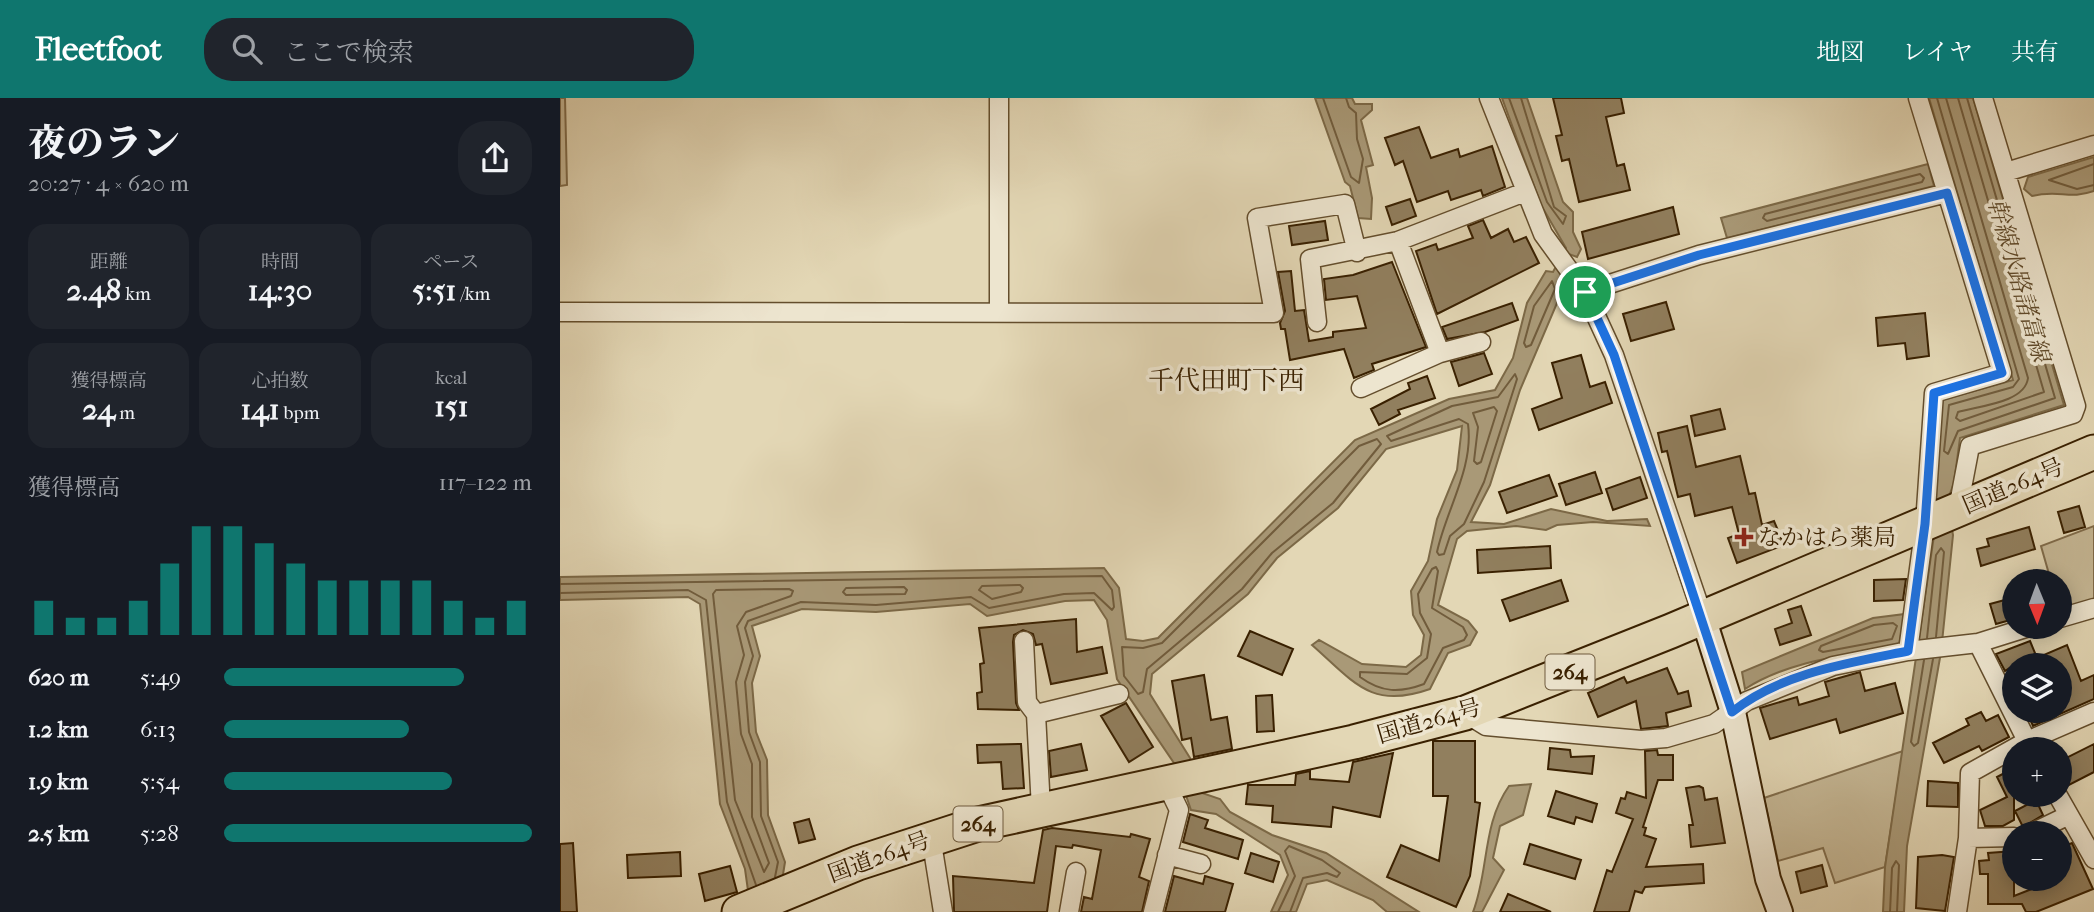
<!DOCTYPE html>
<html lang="ja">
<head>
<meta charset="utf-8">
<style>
	body { margin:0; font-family:"IM FELL French Canon","Noto Serif JP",serif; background:#20242c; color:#f1f3f6; height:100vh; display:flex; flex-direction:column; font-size:26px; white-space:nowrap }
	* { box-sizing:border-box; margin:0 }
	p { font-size:23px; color:#9ea1a6 }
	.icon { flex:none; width:38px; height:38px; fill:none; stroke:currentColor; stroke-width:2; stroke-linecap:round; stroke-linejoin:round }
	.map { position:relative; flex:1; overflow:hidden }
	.drawer { display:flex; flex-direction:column; background:#171b24; width:560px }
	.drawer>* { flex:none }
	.needle { width:46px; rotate:179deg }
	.fabs { position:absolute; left:1442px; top:471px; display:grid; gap:14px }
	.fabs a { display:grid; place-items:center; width:70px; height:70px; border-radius:50%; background:#171b24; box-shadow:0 4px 18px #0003; font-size:35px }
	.pin { position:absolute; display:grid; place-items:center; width:60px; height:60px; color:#fff; margin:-30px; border:4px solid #fff; border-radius:50%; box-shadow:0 2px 7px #0007 }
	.round { display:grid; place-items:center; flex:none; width:74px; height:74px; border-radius:28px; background:#20242c }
	.headline { display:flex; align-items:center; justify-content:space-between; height:119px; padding:0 28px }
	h1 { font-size:38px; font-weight:800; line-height:52px }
	.metrics { display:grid; grid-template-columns:repeat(3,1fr); gap:10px; height:119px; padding:7px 28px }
	.metrics div { display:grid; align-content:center; border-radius:18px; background:#20242c; text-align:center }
	.metrics b { font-size:30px; font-weight:800 }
	.metrics small { font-size:19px; font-weight:400 }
	.metrics p { font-size:19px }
	.chart { height:196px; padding:14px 28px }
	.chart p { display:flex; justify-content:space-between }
	.chart svg { width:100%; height:126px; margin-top:7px; stroke:#0f766e; stroke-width:6 }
	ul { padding:0 28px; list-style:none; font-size:23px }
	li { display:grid; grid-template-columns:112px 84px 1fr; align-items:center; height:52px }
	li i { height:18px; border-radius:9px; background:#0f766e }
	header { display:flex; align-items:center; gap:42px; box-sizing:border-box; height:98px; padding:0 35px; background:#0f766e; color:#fff }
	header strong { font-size:33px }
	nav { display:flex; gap:38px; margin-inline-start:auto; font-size:24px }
	.search { width:490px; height:63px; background:#20242c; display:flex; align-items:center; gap:18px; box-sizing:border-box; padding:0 24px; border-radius:28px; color:#9ea1a6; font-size:26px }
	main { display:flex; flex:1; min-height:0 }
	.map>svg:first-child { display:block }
	.green { fill:#c6b896; stroke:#806c4b; stroke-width:2 }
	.water { fill:#a99977; stroke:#7c6947; stroke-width:2 }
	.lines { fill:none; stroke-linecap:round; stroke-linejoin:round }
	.shore { stroke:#715c3c; stroke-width:2 }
	.building { fill:#917f5e; stroke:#392000; stroke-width:2 }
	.street-casing { stroke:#644e2d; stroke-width:21 }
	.secondary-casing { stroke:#392000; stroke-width:28 }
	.highway-casing { stroke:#392000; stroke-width:37 }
	.street { stroke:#ede5cf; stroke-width:18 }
	.secondary { stroke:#ede5cf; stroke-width:24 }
	.highway { stroke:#e3d7b5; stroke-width:33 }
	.route-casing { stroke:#fff; stroke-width:14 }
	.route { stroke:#1a73e8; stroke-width:9 }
	.poi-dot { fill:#8f2418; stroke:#ede5cf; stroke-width:2.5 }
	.labels { text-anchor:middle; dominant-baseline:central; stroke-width:7; stroke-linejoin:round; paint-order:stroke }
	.shield { fill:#ede5cf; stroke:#6f5b3e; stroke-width:2 }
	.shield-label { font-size:21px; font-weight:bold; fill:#392000 }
	.street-label { font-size:23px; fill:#392000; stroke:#ede5cf }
	.poi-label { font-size:23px; fill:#392000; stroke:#ede5cf; text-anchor:start }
	.water-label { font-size:24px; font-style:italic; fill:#604a2a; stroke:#ede5cf }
	.quarter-label { font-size:26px; fill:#392000; stroke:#ede5cf }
</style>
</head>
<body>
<header>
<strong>Fleetfoot</strong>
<div class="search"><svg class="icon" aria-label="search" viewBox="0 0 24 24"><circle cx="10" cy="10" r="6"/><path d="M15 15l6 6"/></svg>ここで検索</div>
<nav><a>地図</a><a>レイヤ</a><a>共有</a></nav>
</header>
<main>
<section class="drawer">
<div class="headline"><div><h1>夜のラン</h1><p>20:27 · 4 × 620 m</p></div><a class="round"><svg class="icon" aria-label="share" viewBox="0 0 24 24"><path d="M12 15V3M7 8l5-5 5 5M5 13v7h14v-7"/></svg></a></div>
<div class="metrics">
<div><p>距離</p><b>2.48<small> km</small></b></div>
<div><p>時間</p><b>14:30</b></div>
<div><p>ペース</p><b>5:51<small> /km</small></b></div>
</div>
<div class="metrics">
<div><p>獲得標高</p><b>24<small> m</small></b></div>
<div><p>心拍数</p><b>141<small> bpm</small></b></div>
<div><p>kcal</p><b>151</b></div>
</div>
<div class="chart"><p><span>獲得標高</span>117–122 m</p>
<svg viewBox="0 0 160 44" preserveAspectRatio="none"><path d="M5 44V32M15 44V38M25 44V38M35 44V32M45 44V19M55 44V6M65 44V6M75 44V12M85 44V19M95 44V25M105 44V25M115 44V25M125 44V25M135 44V32M145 44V38M155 44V32"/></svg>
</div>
<ul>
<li><b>620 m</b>5:49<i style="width:78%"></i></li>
<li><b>1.2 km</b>6:13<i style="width:60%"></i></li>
<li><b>1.9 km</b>5:54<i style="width:74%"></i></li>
<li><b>2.5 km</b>5:28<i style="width:100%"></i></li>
</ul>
</section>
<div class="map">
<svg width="1534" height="814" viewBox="0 0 1534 814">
	<rect width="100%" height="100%" fill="#e3d7b5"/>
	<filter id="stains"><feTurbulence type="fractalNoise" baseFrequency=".00286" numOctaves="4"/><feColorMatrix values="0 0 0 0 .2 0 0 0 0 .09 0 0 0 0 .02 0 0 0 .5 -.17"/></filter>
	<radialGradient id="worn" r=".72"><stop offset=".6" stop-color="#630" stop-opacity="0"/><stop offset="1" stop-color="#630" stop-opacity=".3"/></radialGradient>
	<!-- green -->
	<path class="green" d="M0,0h5l2,87 -7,1z
		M1534,428v77l-34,8v-30h-9l-10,-35z
		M1343,653l-18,116 -50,16 -12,-35 -45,13 -14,-63z"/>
	<!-- water -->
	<path class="water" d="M755,0h37l3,6h17v6l-11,10 12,45 -7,2 6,31 -1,21 -13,-1 -8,-32 -5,-4z
		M942,0h25l36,104 10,10v20l8,17 -4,8 -8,-3 -9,24 3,11 -43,101 -30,95 -19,37 33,2 47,-15 56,12 40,-2 3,7 -57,-4 -36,3 -11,5 -30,-4 -49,5 -10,8 -19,66 30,16 9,11 -7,13 -22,8 -18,36c-59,21 -76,-7 -118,-44l7,-5 43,24 44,3 15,-12 3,-20 -11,-20 -2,-24 17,-30 9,-42 20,-49 5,-44 -76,23 -48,59 -61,50 -29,36 -96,80 -2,20 40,64 12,35 18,6 10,13 42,23 54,18 93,59h-32l-14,-12 -46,-20 -20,4 -11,28h-25l17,-37 -8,-20 -64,-41 -25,-4 -15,-44 -59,-87 -10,-59 -13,-20 -29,1 -78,15 -17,-12 -94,8 -74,-3 -50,17 8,30 -8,27 4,49 11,28 1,55 17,47 -8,50h-26l-6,-43 -25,-65 -20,-200 -12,-7 -128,3v-23l544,-9 15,20 7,51 17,2 15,-3 197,-198 94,-41 46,-9 18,-32 14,-55 19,-32 7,1 13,-24 -25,-43z
		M1369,0h44l91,307 -104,33 -6,45 -7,18 6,34 -12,117 -34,194 -3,66h-21l2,-45 50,-338 -3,-28 10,-101 71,-20z
		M1534,59v34c-25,9 -35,-2 -62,5l-8,-7 4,-12z
		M1368,66l6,22 -207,52 -6,-20z
		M1345,516l-6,31c-51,10 -109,15 -154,44l-3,-17 131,-54z
		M971,686l-8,31 -23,11 -7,32 11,12 -22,42h-9c16,-41 9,-88 36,-126z"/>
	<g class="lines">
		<!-- shore -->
		<path class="shore" d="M763,0l28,79 8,6 4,-24 -6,-20 -1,-26 -7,-6 -3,-9
			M949,0l38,104 16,22 3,-8 -12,-9 -33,-109
			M1377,0l82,281 -6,8 -64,18 -5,46 4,3 10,-23 97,-33 -88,-300
			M1386,0l82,280c-3,25 -50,28 -70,34l-2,6 4,3 84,-29 -86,-294
			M1534,66l-45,16 28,9 17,-4
			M1360,76l4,4 -2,4 -155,39 -4,-3 2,-4z
			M992,183l3,8 -24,56 -5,2 -2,-4 10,-37z
			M955,276l2,5 -33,103 -20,42 -14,12 -6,18 -5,1 -2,-3c9,-42 37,-84 31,-128l-9,-5 -68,22 -4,-5 65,-30 46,-9z
			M934,309l3,4 -16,51 -4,2 -3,-3 4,-34 -5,-14z
			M817,341l4,5 -48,59 -61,50 -30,36 -95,80 -4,23 -5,2 -14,-18 -2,-29 21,1 19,-5 197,-197z
			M876,469l2,4 -6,37 31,19 4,8 -3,5 -21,8 -19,36c-24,9 -42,9 -64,-7v-5l47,2 20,-16 4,-24 -11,-21 -2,-19 14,-25z
			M0,486l542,-8 10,14 2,17 -2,3 -18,-17 -30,1 -75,14 -18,-11 -95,8 -75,-3 -53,19 -3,7 8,28 -8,26 4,50 11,30 1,54 17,46 -3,15
			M460,487l3,3 -2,4 -29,7 -13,-9 3,-4z
			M344,489l3,3 -2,4 -59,1 -3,-3 3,-4z
			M229,491l4,2 -2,5 -45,16 -9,14 7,29 -8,27 5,52 11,30v53l17,46 -5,9 -29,-72 -22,-206 3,-4z
			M0,495l128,-3 18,10 21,202 29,83
			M1333,525l4,3 -5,13 -69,13 -4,-2 2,-4 53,-21z
			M1367,540l9,-83 5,-7 3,4 -8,85
			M1364,562l-13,82 3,4 4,-3 15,-84
			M718,814l17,-36 -10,-25 4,-5 33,14 18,13 -3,4 -10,-4 -24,5 -13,34
			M1330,814l2,-44 4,-7 3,4 -2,47"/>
	</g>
	<!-- building -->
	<path class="building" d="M993,0h68l3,15 -18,4 11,49 7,-2 6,26 -51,12 -10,-43 -7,2 -6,-25 6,-1z
		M859,29l12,31 27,-9 2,8 32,-11 13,41 -22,9 -2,-6 -30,10 -3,-9 -31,11 -14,-41 -8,4 -10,-27z
		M850,101l6,17 -24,9 -6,-18z
		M1113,109l6,27 -91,25 -6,-27z
		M923,122l8,18 17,-9 6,13 12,-5 13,26 -102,51 -21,-63 20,-7 2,6 35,-12 -5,-12z
		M765,123l3,19 -36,5 -3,-19z
		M832,164l34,85 -54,17 2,6 -20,8 -10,-29 -54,11 -5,-31h-4l-1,-6 5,-12 -7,-39 13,-1 4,40 9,-1 5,31 24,-4v-5l33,-4 -9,-32 -31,4 -2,-21 29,-4z
		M1106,204l8,27 -43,12 -8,-27z
		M952,205l6,17 -33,12 -38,7 -5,-12z
		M1365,215l4,43 -22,3 -2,-16 -27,3 -2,-28z
		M924,255l8,21 -33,12 -8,-24z
		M1021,257l9,32 15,-5 7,21 -73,27 -7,-21 30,-11 -10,-35z
		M867,278l8,22 -37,12 2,4 -21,11 -8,-16 39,-20 -2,-6z
		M1160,311l5,20 -30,7 -4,-20z
		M1127,328l9,41 44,-11 9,38 6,-1 7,32 12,-4 10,24 -47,18 -9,-25 11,-4 -7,-27 -37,9 -5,-22 -12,3 -11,-46 -5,1 -4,-19z
		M1035,374l7,21 -36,12 -7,-21z
		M989,377l8,21 -50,17 -8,-21z
		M1080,379l7,21 -34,12 -7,-21z
		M1519,408l6,21 -21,6 -6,-21z
		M1469,429l6,22 -54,17 -4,-17 12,-3 -2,-7z
		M990,448l1,22 -73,5 -1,-23z
		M1346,481l-3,21 -29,1v-21z
		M1001,482l7,21 -58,20 -8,-21z
		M1452,500l2,21 -18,5 -6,-20z
		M1241,508l10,29 -31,10 -5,-16 17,-6 -4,-13z
		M516,521l1,33 25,-5 5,26 -56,11 -9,-40 -6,1 -3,-11 -10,-4 -9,5 -1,7 3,61 3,7 -41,-1 -1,-16 5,-1 -2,-28 4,-1 -5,-35z
		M690,533l43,18 -11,26 -44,-19z
		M1470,543l7,17 30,-13 14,36 13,-6v24l-61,27 -7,-16h34v-45h-46l-9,6 -9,-17z
		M1107,570l11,26 10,-3 3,15 -25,7 2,13 -27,3 -5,-28 -38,16 -10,-24 36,-16 3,6z
		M1300,574l5,19 30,-8 8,30 -63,20 -4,-14 -66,20 -10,-31 37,-11 2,8 30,-9 -4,-14z
		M644,577l7,45 16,-3 5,32 -38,8 -3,-19 -9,2 -10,-59z
		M712,597l2,36 -17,1 -1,-36z
		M566,605l27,44 -24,15 -28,-46z
		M1421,614l5,9 12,-6 11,22 -27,14 -3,-5 -35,17 -11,-20 36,-18 -3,-6z
		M873,643h42v61l5,1 -10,73 -14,31 -69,-30 14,-32 38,16 9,-65h-15z
		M461,646l3,44 -21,1 -2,-27 -23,1 -1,-18z
		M521,646l6,26 -36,7 -2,-26z
		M1534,646v28l-29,15 -5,-8v-18z
		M990,650l20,2 1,7 23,-1 -2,18 -44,-5z
		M1097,652l1,5h15v25h-15l-15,47 3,1 -2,7 12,4 -10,28 57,-3 1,19 -59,4 -3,6 -7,-2 -6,21h-35l13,-42 5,2 21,-53 -17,-6 5,-15 4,1 2,-7 19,6 -1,-47z
		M833,655l-13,64 -47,-10 -2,20 -59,-5 1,-16 -27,-2 2,-19h47l1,-11 14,-3v8l39,3 4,-20z
		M1454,670v52l-11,6h-18l-5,-16 27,-13 -10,-20z
		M1368,683l30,2v24l-31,-1z
		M1139,688l4,2 2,12 12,-2 8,45 -34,4 -2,-22h4l-7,-37z
		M996,693l41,13 -5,18 -16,-5 -2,7 -26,-8z
		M1476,702l7,15 -20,12 -8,-16z
		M630,716l18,6 -3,8 38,12 -5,19 -55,-17z
		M249,721l6,20 -16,4 -5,-20z
		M492,730l78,9 1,-3 19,5 -11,38 10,4 -7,31h-61l3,-15 8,2 9,-49 -28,-5 -1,3 -16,-2 -9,66h-93l-1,-36 81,7 9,-53z
		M13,745l4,69h-17v-68z
		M1512,745l21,46 -57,23h-10l-4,-8h-34v-30h-8l-1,-13 10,-1 -1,-7 26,-2v45l46,-18v-30z
		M970,746l51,16 -6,19 -51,-15z
		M120,754l1,24 -53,2 -1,-23z
		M691,755l28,9 -6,20 -28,-9z
		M1382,757l12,2 -9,54 -29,-3 2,-51z
		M1262,767l5,21 -26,7 -5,-21z
		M170,768l7,26 -32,9 -6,-27z
		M614,778l29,8 2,-8 28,8 -8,28h-60z
		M948,796l43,18h-51z"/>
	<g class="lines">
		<!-- street casing -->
		<g class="street-casing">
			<path id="street" d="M929,0l54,136 42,58 29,63 89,262
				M1446,74l88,-27
				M838,143l42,112
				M1025,194l114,-37 248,-62
				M0,214l714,1 -17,-95 88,-14 12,48
				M439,214v-214
				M757,224l-7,-63 88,-18 127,-49
				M801,290l79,-35 41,-11
				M1398,411l12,-63 103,-32 3,-8 -93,-308
				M1500,520l34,-10
				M464,543l3,61 9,12 5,95
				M1418,545l53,106
				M1348,553l17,-127 9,-131 68,-20 -84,-275
				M905,615l21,13 155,14 25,-2 48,-14 33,-23 86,-35 75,-15 70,-8 54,-17
				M476,616l83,-20
				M1497,696l37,65
				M1472,735l37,-18
				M371,739l12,75
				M1408,740l46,-1
				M607,757l34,9
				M509,814l7,-40
				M593,814l26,-102 -13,-27
				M1397,814l11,-74 2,-65 57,-32 67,-29"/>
		</g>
		<!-- secondary casing -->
		<g class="secondary-casing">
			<path id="secondary" d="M1143,519l30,95 35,167 12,33"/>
		</g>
		<!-- highway casing -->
		<g class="highway-casing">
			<path id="highway" d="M179,814l119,-49 120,-39 376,-82 111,-29 206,-82 423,-179"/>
		</g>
		<!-- street -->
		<use href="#street" class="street"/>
		<!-- secondary -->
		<use href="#secondary" class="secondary"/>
		<!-- highway -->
		<use href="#highway" class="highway"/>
	</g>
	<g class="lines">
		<!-- route casing -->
		<g class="route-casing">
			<path id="route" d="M1387,95l55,180 -68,20 -9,131 -17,127c-60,12 -127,22 -176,61l-118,-357 -29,-63 114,-37z"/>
		</g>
		<!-- route -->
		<use href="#route" class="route"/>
	</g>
	<!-- markers -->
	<path class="poi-dot" d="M1180.5 428.5h7v7h7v7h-7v7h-7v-7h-7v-7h7z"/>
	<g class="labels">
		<!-- shield labels -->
		<g class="shield">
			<rect x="985.5" y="556.5" width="49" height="35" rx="5"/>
			<rect x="393.5" y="708.5" width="49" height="35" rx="5"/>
		</g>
		<g class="shield-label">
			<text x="1010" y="574">264</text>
			<text x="418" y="726">264</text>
		</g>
		<!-- street labels -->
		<g class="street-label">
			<text transform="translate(1453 388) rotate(-23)">国道264号</text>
			<text transform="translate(869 623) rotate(-16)">国道264号</text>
			<text transform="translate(319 759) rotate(-20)">国道264号</text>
		</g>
		<!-- poi labels -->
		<g class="poi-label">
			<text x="1198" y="439">なかはら薬局</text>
		</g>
		<!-- water labels -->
		<g class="water-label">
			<text transform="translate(1459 182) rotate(74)">幹線水路諸富線</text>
		</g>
		<!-- quarter labels -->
		<g class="quarter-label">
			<text x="666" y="282">千代田町下西</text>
		</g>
	</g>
	<rect width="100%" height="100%" filter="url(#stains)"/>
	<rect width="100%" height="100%" fill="url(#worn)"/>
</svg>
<div class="fabs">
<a><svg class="needle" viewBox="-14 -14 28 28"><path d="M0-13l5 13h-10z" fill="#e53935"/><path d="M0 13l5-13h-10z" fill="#9ea1a6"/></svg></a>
<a><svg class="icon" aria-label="layers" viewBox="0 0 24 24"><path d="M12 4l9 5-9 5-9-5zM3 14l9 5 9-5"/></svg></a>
<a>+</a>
<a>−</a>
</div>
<div class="pin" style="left:1025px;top:194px;background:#1e9e55"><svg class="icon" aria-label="arrive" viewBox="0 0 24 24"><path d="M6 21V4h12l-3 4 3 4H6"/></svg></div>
</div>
</main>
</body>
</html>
